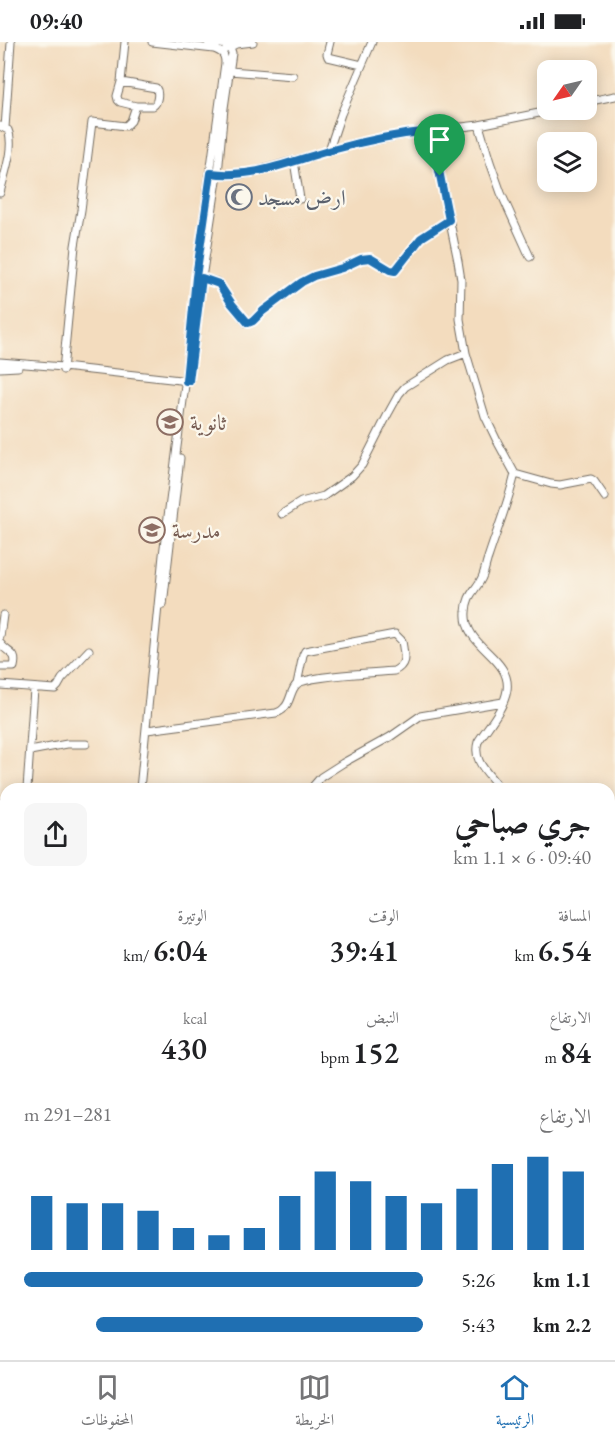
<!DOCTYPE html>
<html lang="ar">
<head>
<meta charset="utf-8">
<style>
	body { margin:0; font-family:"EB Garamond",Amiri,serif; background:#f6f6f6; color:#202124; direction:rtl; height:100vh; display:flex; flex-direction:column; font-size:22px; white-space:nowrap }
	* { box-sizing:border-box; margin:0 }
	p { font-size:20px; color:#757577 }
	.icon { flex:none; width:33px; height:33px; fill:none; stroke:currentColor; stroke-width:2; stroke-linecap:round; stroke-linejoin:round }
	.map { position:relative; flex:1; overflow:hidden; direction:ltr }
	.details { position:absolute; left:0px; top:741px; width:615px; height:578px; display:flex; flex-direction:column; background:#fff; border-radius:18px 18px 0 0; box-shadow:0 3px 15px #0003; direction:rtl }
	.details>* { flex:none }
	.needle { width:39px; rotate:236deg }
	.buttons { position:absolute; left:537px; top:18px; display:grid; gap:12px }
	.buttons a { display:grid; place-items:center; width:60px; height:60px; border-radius:12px; background:#fff; box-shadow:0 3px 15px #0003; font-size:30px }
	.pin { position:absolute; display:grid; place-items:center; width:51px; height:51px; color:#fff; margin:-62px -26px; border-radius:50% 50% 50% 0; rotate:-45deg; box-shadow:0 0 6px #0007 }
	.pin .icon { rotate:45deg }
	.round { display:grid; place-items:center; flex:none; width:63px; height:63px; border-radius:12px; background:#f6f6f6 }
	.headline { display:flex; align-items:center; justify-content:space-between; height:102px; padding:0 24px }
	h1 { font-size:33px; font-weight:600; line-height:45px }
	.metrics { display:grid; grid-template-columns:repeat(3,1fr); gap:9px; height:102px; padding:6px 24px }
	.metrics div { display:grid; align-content:center }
	.metrics b { font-size:30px; font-weight:600 }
	.metrics small { font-size:16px; font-weight:400 }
	.metrics p { font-size:16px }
	.chart { height:168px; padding:12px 24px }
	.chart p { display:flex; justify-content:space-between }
	.chart svg { width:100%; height:108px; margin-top:6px; stroke:#1f6fb2; stroke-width:6 }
	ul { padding:0 24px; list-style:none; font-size:20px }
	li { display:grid; grid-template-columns:96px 72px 1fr; align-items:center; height:45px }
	li i { height:15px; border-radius:8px; background:#1f6fb2 }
	.status { display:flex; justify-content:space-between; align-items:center; height:42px; padding:0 30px; background:#fff; direction:ltr }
	.status svg { height:16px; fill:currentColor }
	.dock { display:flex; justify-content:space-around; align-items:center; height:84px; border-top:2px solid #e0e0e0; background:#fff; font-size:16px; color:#757577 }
	.dock a { display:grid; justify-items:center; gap:3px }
	.dock .current { color:#1f6fb2 }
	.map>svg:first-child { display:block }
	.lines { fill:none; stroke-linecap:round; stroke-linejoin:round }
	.street-casing { stroke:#71695e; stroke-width:9 }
	.street { stroke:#fff; stroke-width:7 }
	.route-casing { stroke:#fff; stroke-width:12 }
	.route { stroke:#1f6fb2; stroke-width:8 }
	.labels { text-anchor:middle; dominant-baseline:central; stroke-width:4.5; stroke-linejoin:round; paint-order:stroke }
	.worship-label { font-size:22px; fill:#5b616d; stroke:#fbf7ec; text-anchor:start }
	.education-label { font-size:22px; fill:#785e54; stroke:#fbf7ec; text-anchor:start }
</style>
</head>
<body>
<div class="status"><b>09:40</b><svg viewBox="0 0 49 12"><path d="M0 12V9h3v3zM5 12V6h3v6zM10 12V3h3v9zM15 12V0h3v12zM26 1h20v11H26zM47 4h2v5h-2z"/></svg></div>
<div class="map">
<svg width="615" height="1318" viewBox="0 0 615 1318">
	<rect width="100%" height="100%" fill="#fbf7ec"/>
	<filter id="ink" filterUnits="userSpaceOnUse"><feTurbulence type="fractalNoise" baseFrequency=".0167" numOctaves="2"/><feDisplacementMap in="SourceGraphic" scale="12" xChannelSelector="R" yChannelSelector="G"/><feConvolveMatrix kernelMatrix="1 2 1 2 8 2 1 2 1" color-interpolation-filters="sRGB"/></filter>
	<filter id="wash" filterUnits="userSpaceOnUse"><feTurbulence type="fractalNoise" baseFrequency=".008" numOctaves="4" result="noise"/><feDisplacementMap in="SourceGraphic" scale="24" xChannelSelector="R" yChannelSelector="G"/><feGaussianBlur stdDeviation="1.35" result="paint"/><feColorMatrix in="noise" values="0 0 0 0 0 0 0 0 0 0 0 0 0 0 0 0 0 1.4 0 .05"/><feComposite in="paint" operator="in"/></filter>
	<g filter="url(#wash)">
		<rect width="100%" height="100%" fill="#f3dcbe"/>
	</g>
	<g filter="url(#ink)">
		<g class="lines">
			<!-- street casing -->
			<g class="street-casing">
				<path id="street" d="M330,0l-3,12 1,3 34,8
					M226,7l10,-5 17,-2
					M230,29l63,5
					M121,40l35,6c3,4 2,15 -3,18h-17l-16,-4 -2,-2 -1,-4 4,-14 4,-40
					M586,60l29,-6
					M479,83l11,37 11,31 29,64
					M0,84l8,4c7,17 -4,45 -8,63
					M5,86l6,-86
					M431,89l27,130 3,19 -1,39 6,34 19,63 12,25 18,33 36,10 9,1 31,-6 3,2 11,16
					M329,108l12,-36 31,-72
					M294,119l6,38
					M216,132l22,1 11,-2 105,-29 64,-12 61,-7 75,-15
					M199,236l18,4 2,2 13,20 15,19 6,-3 10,-9 39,-29 12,-6 28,-8 19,-9 9,-1 20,12 5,1 26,-33 28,-18
					M194,301l8,-65 16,-104 6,-66 8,-55 -2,-6 -3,-2 -19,-3
					M0,320l63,5 126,14
					M0,326l18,-1
					M63,328l12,-124 6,-36 11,-88 34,4 5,-5 5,-15
					M282,472l19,-12 23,-6 28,-20 10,-11 27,-53 10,-18 6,-7 43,-27 18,-7
					M163,563l17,-147
					M0,595l3,-22
					M0,601c7,11 18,8 14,24h-14
					M0,643l55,4 3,-3 4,-7 27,-29
					M147,688l129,-17c3,-1 6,-2 8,-5 7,-6 6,-18 13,-24 12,-9 79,-11 97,-13 14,-7 10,-16 8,-30l-7,-7 -90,17 -2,4 -6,29
					M30,709l37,-7h19
					M27,747l7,-100
					M140,747l23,-234 22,-170 11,-108 29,-214c0,-9 -3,-11 -11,-14l-62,-7
					M312,747l2,-4 7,-8 22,-14 47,-26 30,-21 83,-14
					M500,747c-11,-16 -28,-27 -22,-47 10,-16 26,-33 29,-52 5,-33 -44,-43 -41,-78 1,-20 11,-21 17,-37 2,-5 3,-12 5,-17 9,-28 20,-55 27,-84
					M0,761h6
					M0,861l6,1
					M0,870l6,2
					M609,934h6
					M609,1058l6,1
					M609,1284l6,-1
					M540,1318l2,-6"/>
			</g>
			<!-- street -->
			<use href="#street" class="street"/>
		</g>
	</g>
	<g class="lines" filter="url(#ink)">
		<!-- route casing -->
		<g class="route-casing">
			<path id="route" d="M431,89l18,89 -28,18 -26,33 -5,-1 -20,-12 -9,1 -19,9 -28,8 -12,6 -39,29 -10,10 -5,2 -16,-19 -13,-20 -17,-6 -13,103h-3l10,-104 15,-104c42,6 80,-12 121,-23 32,-9 65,-16 99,-19z"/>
		</g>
		<!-- route -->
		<use href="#route" class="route"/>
	</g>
	<!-- icons -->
	<defs>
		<g id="mosque-ring" transform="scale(1.35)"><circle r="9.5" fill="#fbf7ec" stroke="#6b7280" stroke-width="1.5"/><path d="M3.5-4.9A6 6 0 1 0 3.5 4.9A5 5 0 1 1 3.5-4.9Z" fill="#6b7280"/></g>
		<g id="school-ring" transform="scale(1.35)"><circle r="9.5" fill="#fbf7ec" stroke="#8d6e63" stroke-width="1.5"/><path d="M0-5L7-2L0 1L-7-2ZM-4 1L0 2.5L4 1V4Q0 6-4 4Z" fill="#8d6e63"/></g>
	</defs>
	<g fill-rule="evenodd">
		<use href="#mosque-ring" x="239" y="155"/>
		<use href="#school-ring" x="170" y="380"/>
		<use href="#school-ring" x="152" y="488"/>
	</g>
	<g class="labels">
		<!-- worship labels -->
		<g class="worship-label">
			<text x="258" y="155">ارض مسجد</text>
		</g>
		<!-- education labels -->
		<g class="education-label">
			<text x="190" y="380">ثانوية</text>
			<text x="172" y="488">مدرسة</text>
		</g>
	</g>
</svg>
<div class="buttons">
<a><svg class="needle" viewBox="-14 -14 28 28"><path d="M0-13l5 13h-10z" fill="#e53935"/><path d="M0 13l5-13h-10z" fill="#757577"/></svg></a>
<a><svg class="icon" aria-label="layers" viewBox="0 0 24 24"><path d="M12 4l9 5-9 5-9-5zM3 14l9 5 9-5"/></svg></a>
</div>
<div class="pin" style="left:440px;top:134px;background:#1e9e55"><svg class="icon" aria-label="arrive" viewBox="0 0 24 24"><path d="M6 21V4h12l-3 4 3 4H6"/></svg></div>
<section class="details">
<div class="headline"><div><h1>جري صباحي</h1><p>09:40 · 6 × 1.1 km</p></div><a class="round"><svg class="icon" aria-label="share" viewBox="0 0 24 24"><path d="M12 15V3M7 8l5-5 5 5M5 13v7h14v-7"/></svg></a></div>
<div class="metrics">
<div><p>المسافة</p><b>6.54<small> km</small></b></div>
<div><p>الوقت</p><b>39:41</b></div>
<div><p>الوتيرة</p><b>6:04<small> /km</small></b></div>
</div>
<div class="metrics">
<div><p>الارتفاع</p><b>84<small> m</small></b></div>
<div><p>النبض</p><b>152<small> bpm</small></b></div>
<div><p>kcal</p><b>430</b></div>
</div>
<div class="chart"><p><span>الارتفاع</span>281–291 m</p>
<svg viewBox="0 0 160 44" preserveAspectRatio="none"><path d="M5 44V22M15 44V25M25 44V25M35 44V28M45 44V35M55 44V38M65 44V35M75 44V22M85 44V12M95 44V16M105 44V22M115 44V25M125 44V19M135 44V9M145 44V6M155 44V12"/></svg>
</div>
<ul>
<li><b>1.1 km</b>5:26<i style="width:100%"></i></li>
<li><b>2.2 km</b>5:43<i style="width:82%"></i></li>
</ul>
</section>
</div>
<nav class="dock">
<a class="current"><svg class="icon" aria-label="home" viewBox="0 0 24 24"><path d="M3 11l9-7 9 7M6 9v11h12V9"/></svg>الرئيسية</a>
<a><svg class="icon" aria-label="map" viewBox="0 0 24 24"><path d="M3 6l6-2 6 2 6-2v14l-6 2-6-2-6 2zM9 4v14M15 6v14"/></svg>الخريطة</a>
<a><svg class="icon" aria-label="saved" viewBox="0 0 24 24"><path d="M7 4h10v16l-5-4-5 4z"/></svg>المحفوظات</a>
</nav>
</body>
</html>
